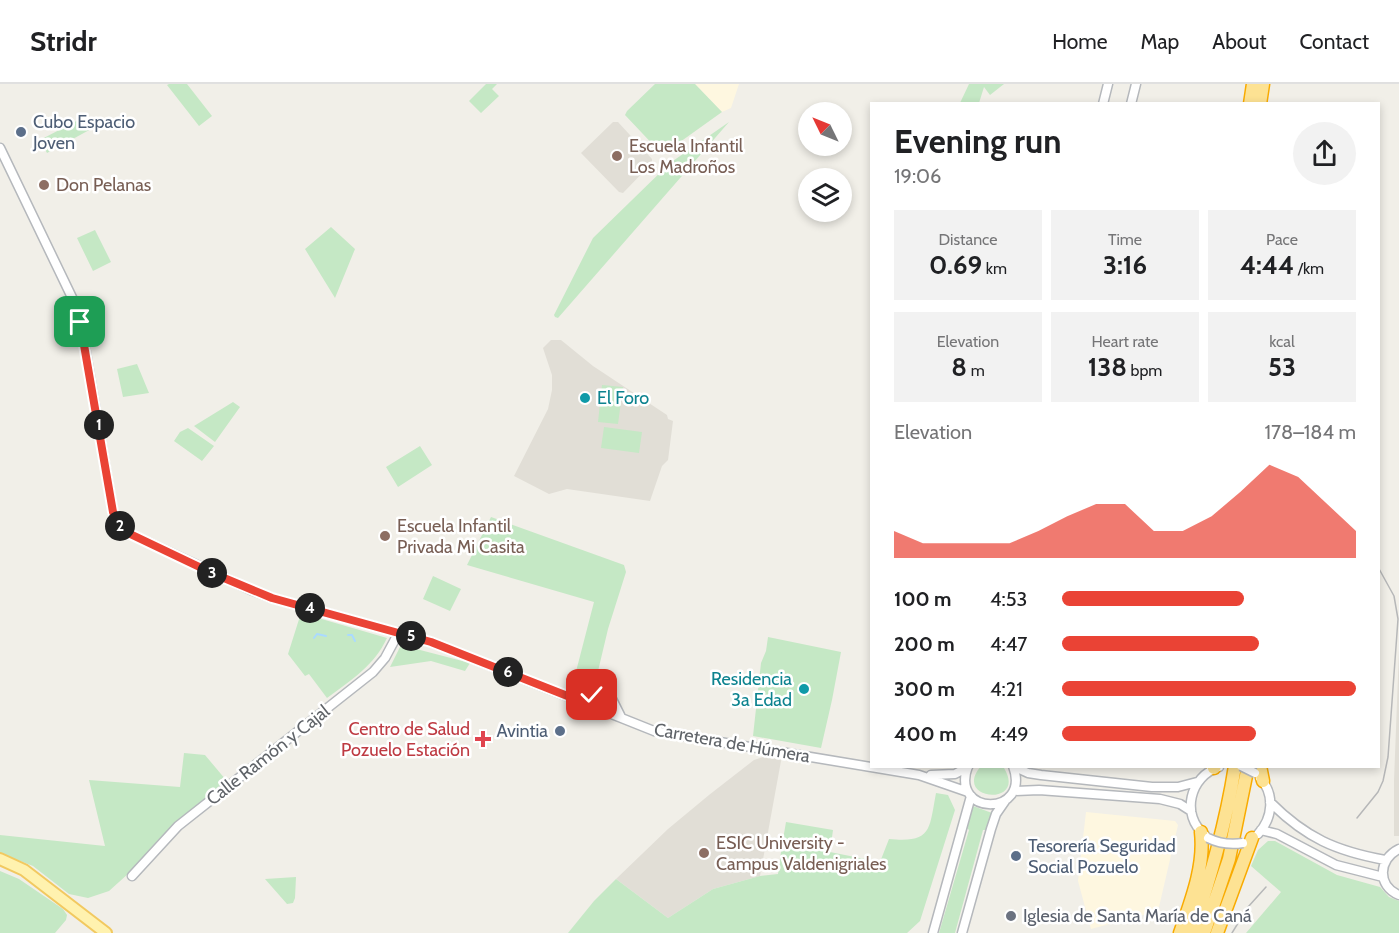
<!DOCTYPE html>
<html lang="en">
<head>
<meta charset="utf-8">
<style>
	body { margin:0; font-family:Cabin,sans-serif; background:#f2f2f2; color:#202124; height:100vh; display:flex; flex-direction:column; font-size:22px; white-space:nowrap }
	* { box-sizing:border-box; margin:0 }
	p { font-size:20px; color:#757577 }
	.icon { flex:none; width:33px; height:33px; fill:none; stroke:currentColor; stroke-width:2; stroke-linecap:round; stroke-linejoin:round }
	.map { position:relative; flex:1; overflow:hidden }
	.details { position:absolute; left:870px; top:18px; width:510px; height:666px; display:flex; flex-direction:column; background:#fff; border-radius:0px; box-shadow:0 3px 9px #0003 }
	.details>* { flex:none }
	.needle { width:39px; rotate:313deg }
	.fabs { position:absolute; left:798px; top:18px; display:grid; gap:12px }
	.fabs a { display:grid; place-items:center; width:54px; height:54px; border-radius:50%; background:#fff; box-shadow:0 3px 9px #0003; font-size:30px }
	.pin { position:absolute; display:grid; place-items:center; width:51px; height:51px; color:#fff; margin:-26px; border-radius:12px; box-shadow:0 3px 9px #0006 }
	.km { position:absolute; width:30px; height:30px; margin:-15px; border-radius:50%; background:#222; color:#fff; font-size:16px; line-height:30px; text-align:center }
	.round { display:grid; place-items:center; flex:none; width:63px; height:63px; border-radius:32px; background:#f2f2f2 }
	.summary { display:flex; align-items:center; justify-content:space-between; height:102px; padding:0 24px }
	h1 { font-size:33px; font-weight:700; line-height:45px }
	.figures { display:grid; grid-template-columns:repeat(3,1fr); gap:9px; height:102px; padding:6px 24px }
	.figures div { display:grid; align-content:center; border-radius:0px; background:#f2f2f2; text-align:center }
	.figures b { font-size:26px; font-weight:700 }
	.figures small { font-size:16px; font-weight:400 }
	.figures p { font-size:16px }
	.chart { height:168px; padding:12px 24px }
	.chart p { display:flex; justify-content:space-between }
	.chart svg { width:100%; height:108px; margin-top:6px; fill:#ea4335; opacity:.7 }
	ul { padding:0 24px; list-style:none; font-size:20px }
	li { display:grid; grid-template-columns:96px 72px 1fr; align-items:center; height:45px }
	li i { height:15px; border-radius:8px; background:#ea4335 }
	header { display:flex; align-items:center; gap:36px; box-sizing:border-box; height:84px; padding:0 30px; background:#fff; border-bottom:2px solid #e0e0e0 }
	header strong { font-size:28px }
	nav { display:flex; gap:33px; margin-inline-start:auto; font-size:21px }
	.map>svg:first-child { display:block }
	.commercial { fill:#fef7e0 }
	.education { fill:#e1ded6 }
	.green { fill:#c5e8c5 }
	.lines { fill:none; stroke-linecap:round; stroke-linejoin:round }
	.stream { stroke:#aadaff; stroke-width:2 }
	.minor-casing { stroke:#b5b8bc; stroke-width:11 }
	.major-casing { stroke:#f2c960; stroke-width:14 }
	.highway-casing { stroke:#f9ab00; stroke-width:15 }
	.minor { stroke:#fff; stroke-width:8 }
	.major { stroke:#fff2af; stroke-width:10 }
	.highway { stroke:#fde293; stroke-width:12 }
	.tram { stroke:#b6b7b8; stroke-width:1.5 }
	.minor-bridge-casing { stroke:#b5b8bc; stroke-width:11; stroke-linecap:butt }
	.minor-bridge { stroke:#fff; stroke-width:8 }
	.route-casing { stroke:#fff; stroke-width:12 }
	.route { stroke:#ea4335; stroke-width:8 }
	.service-dot { fill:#5c6f8a; stroke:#fff; stroke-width:2 }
	.education-dot { fill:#8d6e63; stroke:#fff; stroke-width:2 }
	.culture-dot { fill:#0f9aa8; stroke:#fff; stroke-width:2 }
	.health-dot { fill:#e0444e; stroke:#fff; stroke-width:2 }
	.worship-dot { fill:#6b7280; stroke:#fff; stroke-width:2 }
	.labels { text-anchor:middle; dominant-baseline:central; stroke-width:5; stroke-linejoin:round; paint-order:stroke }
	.service-label { font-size:18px; fill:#4e5e75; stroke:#fff; text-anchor:start }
	.education-label { font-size:18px; fill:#785e54; stroke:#fff; text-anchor:start }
	.culture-label { font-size:18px; fill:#0d838f; stroke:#fff; text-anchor:start }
	.health-label { font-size:18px; fill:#be3a42; stroke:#fff; text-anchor:end }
	.street-label { font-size:18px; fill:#5f6368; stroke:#fff }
	.worship-label { font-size:18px; fill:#5b616d; stroke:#fff; text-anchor:start }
</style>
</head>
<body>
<header>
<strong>Stridr</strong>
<nav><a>Home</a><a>Map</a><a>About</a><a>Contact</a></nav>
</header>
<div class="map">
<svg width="1399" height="849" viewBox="0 0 1399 849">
	<rect width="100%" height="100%" fill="#f1efe8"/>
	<!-- commercial -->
	<path class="commercial" d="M695,0h44l-8,24 -9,4z
		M1086,728l89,9 3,4 -19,82 -5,5 -63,17 -13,-48z"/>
	<!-- education -->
	<path class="education" d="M613,38h5l34,37v4l-29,30 -4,-1 -38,-39z
		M551,256h10l32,26 74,49 1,4 5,2 -5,39 -6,6 -12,35 -83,-12 -18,5 -35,-18 34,-67 4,-19v-15l-9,-27z
		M1399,566v186h-5v-55z
		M766,672l14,2 1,3 -21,115 -47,13 -45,29 -52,-39 52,-50 41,-34 45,-35z"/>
	<!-- green -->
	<path class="green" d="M169,0h18l25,32 -13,10 -32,-41z
		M486,0h11l-5,5 7,7 -18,17 -12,-12z
		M655,0h40l27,28 -56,40 -7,-1 -34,-36 2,-4z
		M969,0h35l-14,11 -6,-8 -5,16h-19z
		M86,32l7,12 -46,25 -7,-13z
		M729,38l-171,196 -3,-1 -1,-2 39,-77 77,-75z
		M331,143l24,22 -20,49 -30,-49z
		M95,146l16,32 -18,9 -16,-33z
		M137,280l12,29 -26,4 -6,-28z
		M602,301l21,2 -5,37 -20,-2z
		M233,318l7,5 -25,35 -21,-16z
		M604,343l38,5 -3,21 -38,-5z
		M188,344l26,18 -12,15 -28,-20 6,-9z
		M420,362l12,19 -34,22 -12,-20z
		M491,433l133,48 2,7 -18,57 -14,59 -7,4 -15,-5 22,-85 -127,-37z
		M433,492l28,13 -11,22 -27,-12z
		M301,529l86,25c-13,28 -36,42 -60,60l-18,-24 -4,2 -17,-22z
		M768,553l73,15 -9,48 -11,48 -68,-12 8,-73 5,-12z
		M401,561l69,18 -5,8 -34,-10 -41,6z
		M184,669l21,2 21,25 -68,60 -29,33 -20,18 -21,7 -19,-4 -36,-28 -33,-13v-18l105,11 -16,-66 91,7z
		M981,682l23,2c24,39 -53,33 -23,-2z
		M936,709l12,2 7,15 -35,111 -13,12h-339l26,-32 22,-22 52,39 45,-29 47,-13 18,-2 4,-29 48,8 -48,-8 4,-23 47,8 -3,22 50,10 9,-23c43,4 40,-9 47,-46z
		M973,722l19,7 -5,17h-4l-28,103h-16l30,-103 -2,-2z
		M1268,757h7l62,34 43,12 9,10 10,4v32h-153l35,-41 -30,-26 7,-16z
		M0,787l19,8 44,30 4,6 -1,5 -11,13h-55z
		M296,793l-1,21 -2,5 -6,1 -22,-25z"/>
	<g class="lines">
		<!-- stream -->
		<path class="stream" d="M348,551h4l3,6
			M314,554l3,-4 9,2"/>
		<!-- minor casing -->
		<g class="minor-casing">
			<path id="minor" d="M1103,20l5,-20
				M1131,20l5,-20
				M0,64l79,164 34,200 5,11 8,9 125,58 21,8 159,44 223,89 265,44 49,17
				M605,601l16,32
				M576,613h13l16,-12
				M968,682c-19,51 64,51 45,0
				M1013,682l15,7 13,2 111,12h26l19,-5
				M931,691l24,-1 13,-7
				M1014,707l25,-1 121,9 20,5 11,7
				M1270,718c36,36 66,49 115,58
				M1261,746l16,4 59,31 47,12
				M1258,750c15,-16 17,-40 2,-56
				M1205,751c-25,-20 -15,-59 14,-68
				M1399,765c-21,10 -22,37 0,46
				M132,792l46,-50 195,-154 12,-14 14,-26
				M933,849l38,-137
				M962,849l29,-104 5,-15 9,-13"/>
		</g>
		<!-- major casing -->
		<g class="major-casing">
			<path id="major" d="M0,775l24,11 82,63"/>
		</g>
		<!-- highway casing -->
		<g class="highway-casing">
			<path id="highway" d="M1250,20l3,-20
				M1260,20l3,-20
				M1260,682l3,15
				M1214,684l1,-2
				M1180,849c11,-32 25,-67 21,-101
				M1192,849c18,-55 34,-109 43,-167
				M1204,849l25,-74 19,-93
				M1217,849l35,-95"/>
		</g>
		<!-- minor -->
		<use href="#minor" class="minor"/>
		<!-- major -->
		<use href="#major" class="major"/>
		<!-- highway -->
		<use href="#highway" class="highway"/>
		<!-- tram -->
		<path class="tram" d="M1357,734l21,-26 5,-11 5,-24 10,-138 -4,-23 -16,-29
			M1232,849l16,-26 18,-20"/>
		<!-- minor-bridge casing -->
		<g class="minor-bridge-casing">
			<path id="minor-bridge" d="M1241,682l14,7
				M1208,754c12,6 22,7 35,5"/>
		</g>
		<!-- minor-bridge -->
		<use href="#minor-bridge" class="minor-bridge"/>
	</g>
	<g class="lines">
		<!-- route casing -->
		<g class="route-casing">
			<path id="route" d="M80,238l33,190 5,11 8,9 86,41 60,25 159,44 139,55 15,1 7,-3"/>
		</g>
		<!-- route -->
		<use href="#route" class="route"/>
	</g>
	<!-- markers -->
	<g class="service-dot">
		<circle cx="21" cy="48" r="6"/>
		<circle cx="560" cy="647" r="6"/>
		<circle cx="1016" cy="772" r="6"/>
	</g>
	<g class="education-dot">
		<circle cx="617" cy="72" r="6"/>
		<circle cx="44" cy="101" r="6"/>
		<circle cx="385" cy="452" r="6"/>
		<circle cx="704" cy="769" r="6"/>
	</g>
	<g class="culture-dot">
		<circle cx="585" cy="314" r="6"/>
		<circle cx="804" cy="605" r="6"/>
	</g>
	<path class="health-dot" d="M480 646h6v6h6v6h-6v6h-6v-6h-6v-6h6z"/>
	<circle class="worship-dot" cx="1011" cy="832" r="6"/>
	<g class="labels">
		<!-- service labels -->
		<g class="service-label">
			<text x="33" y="38">Cubo Espacio<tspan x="33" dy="21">Joven</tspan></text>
			<text x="548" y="647" text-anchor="end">Avintia</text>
			<text x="1028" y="762">Tesorería Seguridad<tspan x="1028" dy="21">Social Pozuelo</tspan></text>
		</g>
		<!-- education labels -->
		<g class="education-label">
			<text x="629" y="62">Escuela Infantil<tspan x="629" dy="21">Los Madroños</tspan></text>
			<text x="56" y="101">Don Pelanas</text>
			<text x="397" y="442">Escuela Infantil<tspan x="397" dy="21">Privada Mi Casita</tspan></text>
			<text x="716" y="759">ESIC University -<tspan x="716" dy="21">Campus Valdenigriales</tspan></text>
		</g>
		<!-- culture labels -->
		<g class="culture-label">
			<text x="597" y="314">El Foro</text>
			<text x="792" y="595" text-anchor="end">Residencia<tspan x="792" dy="21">3a Edad</tspan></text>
		</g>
		<!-- health labels -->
		<g class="health-label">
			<text x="470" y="645">Centro de Salud<tspan x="470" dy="21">Pozuelo Estación</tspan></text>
		</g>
		<!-- street labels -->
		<g class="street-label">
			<text transform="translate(732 659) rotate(10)">Carretera de Húmera</text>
			<text transform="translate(268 671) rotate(-38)">Calle Ramón y Cajal</text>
		</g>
		<!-- worship labels -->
		<g class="worship-label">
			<text x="1023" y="832">Iglesia de Santa María de Caná</text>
		</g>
	</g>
</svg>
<div class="fabs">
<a><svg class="needle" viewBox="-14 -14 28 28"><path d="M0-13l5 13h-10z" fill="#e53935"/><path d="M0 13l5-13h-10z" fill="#757577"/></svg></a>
<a><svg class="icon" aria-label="layers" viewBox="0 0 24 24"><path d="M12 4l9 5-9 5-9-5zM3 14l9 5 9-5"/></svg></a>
</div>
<div class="pin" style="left:80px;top:238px;background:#1e9e55"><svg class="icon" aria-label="arrive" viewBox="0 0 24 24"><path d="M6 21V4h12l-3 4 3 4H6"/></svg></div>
<div class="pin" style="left:592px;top:611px;background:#d93025"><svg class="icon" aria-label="check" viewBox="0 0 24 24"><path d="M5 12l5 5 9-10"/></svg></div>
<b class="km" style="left:99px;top:341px">1</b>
<b class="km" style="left:120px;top:442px">2</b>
<b class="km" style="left:212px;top:489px">3</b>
<b class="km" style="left:310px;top:524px">4</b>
<b class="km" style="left:411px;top:552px">5</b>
<b class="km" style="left:508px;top:588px">6</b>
<section class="details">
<div class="summary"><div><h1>Evening run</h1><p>19:06</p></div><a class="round"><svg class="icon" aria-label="share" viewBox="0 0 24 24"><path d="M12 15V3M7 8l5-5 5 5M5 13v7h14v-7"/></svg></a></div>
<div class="figures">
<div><p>Distance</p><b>0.69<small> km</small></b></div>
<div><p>Time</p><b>3:16</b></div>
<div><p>Pace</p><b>4:44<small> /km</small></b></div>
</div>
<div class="figures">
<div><p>Elevation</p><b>8<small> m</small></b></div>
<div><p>Heart rate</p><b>138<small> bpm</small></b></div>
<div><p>kcal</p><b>53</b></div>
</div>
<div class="chart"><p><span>Elevation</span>178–184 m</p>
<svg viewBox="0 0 160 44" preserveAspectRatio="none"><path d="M0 44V33L10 38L20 38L30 38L40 38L50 33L60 27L70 22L80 22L90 33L100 33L110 27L120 17L130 6L140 11L150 22L160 33V44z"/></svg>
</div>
<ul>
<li><b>100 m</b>4:53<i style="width:62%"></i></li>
<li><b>200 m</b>4:47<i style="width:67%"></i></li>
<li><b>300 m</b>4:21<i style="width:100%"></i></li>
<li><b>400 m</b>4:49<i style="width:66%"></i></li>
</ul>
</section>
</div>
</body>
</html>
